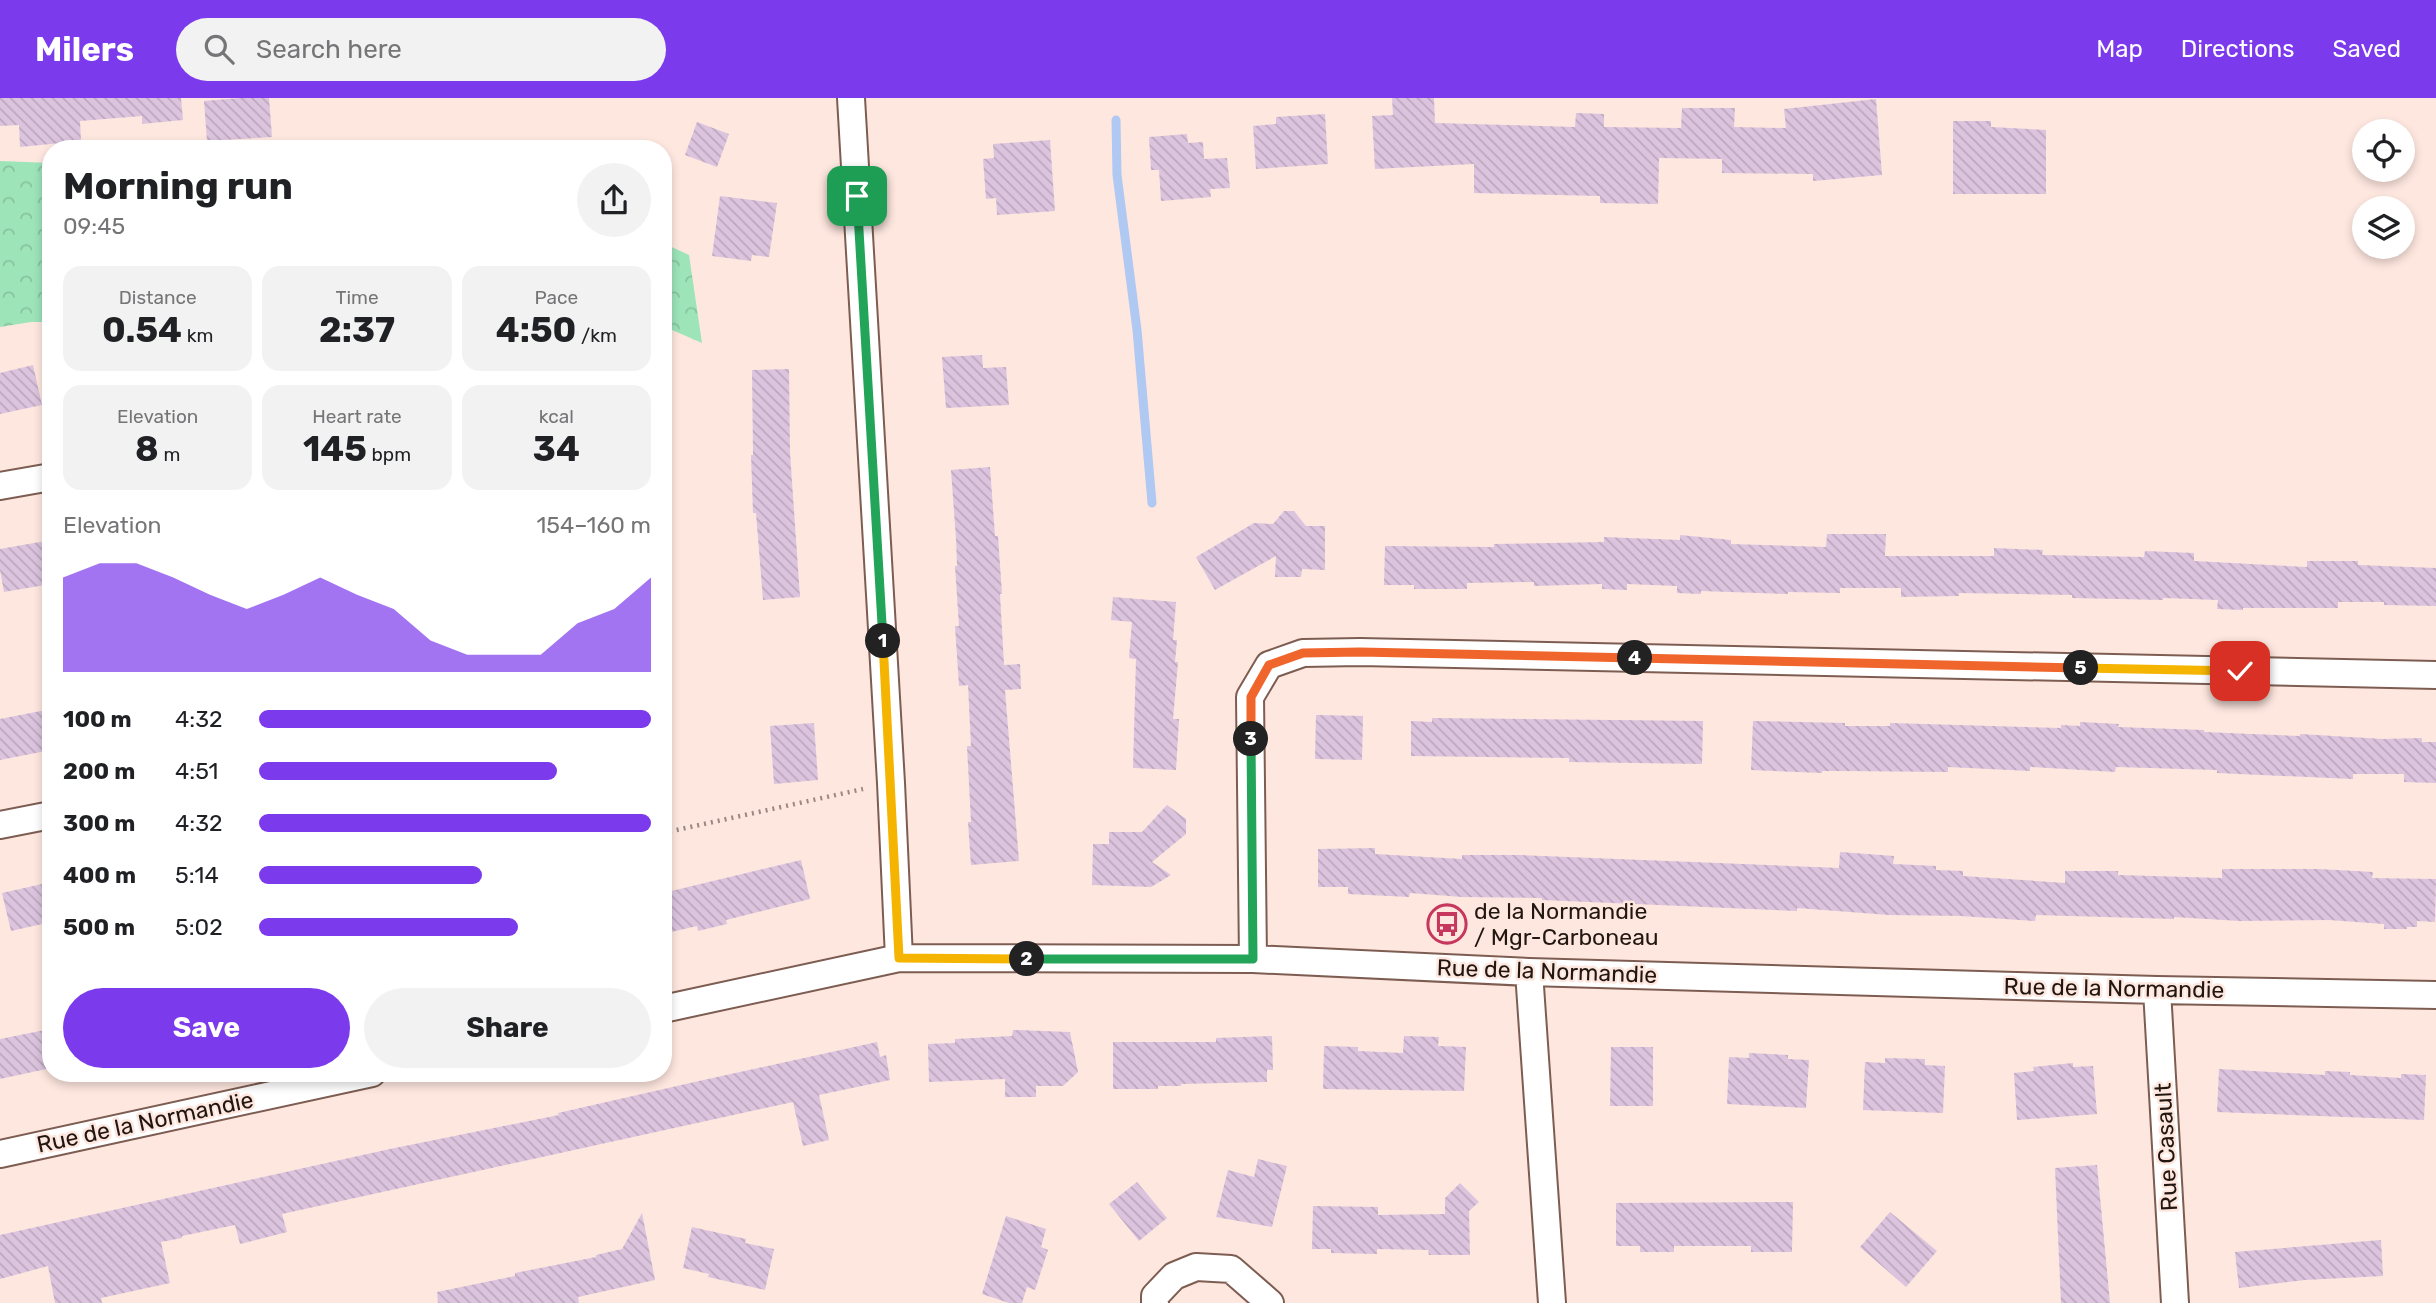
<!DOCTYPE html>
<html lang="en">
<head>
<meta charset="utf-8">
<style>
	body { margin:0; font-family:Rubik,sans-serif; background:#f2f2f2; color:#202124; height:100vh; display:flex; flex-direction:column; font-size:26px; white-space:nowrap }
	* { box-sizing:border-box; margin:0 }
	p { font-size:23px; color:#757577 }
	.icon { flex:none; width:38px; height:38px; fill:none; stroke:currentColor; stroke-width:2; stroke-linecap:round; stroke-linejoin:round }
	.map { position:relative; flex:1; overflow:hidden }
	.drawer { position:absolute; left:42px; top:42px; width:630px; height:942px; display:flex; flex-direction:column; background:#fff; border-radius:28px; box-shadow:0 4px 10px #0003 }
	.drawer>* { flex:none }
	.controls { position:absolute; left:2352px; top:21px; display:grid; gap:14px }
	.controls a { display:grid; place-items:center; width:63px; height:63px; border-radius:50%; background:#fff; box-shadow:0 4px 10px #0003; font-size:35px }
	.pin { position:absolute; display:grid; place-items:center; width:60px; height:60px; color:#fff; margin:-30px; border-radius:14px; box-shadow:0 4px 10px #0006 }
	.km { position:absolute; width:35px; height:35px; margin:-18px; border-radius:50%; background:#222; color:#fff; font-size:19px; line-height:35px; text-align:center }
	.round { display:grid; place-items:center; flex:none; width:74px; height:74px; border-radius:37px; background:#f2f2f2 }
	.headline { display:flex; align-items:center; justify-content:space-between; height:119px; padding:0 21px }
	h1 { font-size:38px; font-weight:700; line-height:52px }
	.stats { display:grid; grid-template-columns:repeat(3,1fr); gap:10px; height:119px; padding:7px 21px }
	.stats div { display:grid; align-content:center; border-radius:18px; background:#f2f2f2; text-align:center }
	.stats b { font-size:35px; font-weight:700 }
	.stats small { font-size:19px; font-weight:400 }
	.stats p { font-size:19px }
	.chart { height:196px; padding:14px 21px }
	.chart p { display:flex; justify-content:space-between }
	.chart svg { width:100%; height:126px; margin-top:7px; fill:#7c3aed; opacity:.7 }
	.cta { display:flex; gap:14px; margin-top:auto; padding:14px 21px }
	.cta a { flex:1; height:80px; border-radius:42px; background:#7c3aed; color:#fff; font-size:28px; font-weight:700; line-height:80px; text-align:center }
	.cta a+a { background:#f2f2f2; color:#202124 }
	ul { padding:0 21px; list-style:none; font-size:23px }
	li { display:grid; grid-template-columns:112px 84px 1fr; align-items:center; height:52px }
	li i { height:18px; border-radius:9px; background:#7c3aed }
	header { display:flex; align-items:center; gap:42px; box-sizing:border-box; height:98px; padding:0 35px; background:#7c3aed; color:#fff }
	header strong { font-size:33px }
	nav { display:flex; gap:38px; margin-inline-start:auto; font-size:24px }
	.search { width:490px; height:63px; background:#f2f2f2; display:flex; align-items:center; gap:18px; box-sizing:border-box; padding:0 24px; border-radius:38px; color:#757577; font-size:26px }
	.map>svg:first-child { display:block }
	.forest { fill:url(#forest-crowns) }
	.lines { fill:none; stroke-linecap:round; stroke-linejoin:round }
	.stream { stroke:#afc9f2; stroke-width:9 }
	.building { fill:url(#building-back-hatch) }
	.minor-casing { stroke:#7d5d52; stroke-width:30 }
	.path { stroke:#9a8881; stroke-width:4.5; stroke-dasharray:2 5; stroke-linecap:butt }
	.minor { stroke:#fff; stroke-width:26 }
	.split-1-casing { stroke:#fff; stroke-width:14 }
	.split-2-casing { stroke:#fff; stroke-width:14 }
	.split-3-casing { stroke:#fff; stroke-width:14 }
	.split-4-casing { stroke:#fff; stroke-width:14 }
	.split-5-casing { stroke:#fff; stroke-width:14 }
	.split-6-casing { stroke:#fff; stroke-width:14 }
	.split-1 { stroke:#22a559; stroke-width:9 }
	.split-2 { stroke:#f5b400; stroke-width:9 }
	.split-3 { stroke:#22a559; stroke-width:9 }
	.split-4 { stroke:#f0652b; stroke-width:9 }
	.split-5 { stroke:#f0652b; stroke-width:9 }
	.split-6 { stroke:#f5b400; stroke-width:9 }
	.labels { text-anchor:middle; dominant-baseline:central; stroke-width:5; stroke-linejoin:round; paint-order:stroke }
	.poi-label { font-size:23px; fill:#221611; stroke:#fee7df; text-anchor:start }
	.street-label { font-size:23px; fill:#221611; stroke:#fee7df }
</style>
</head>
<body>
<header>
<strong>Milers</strong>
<div class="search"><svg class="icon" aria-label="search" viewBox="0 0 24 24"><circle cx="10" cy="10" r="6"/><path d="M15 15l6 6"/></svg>Search here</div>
<nav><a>Map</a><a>Directions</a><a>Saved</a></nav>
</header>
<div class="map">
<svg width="2436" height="1205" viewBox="0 0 2436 1205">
	<defs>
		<pattern id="forest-crowns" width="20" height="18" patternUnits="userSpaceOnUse" patternTransform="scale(1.75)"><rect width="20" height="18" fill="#9de4b9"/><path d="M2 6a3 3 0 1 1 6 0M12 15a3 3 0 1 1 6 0" fill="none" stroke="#87c39e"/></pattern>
		<pattern id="building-back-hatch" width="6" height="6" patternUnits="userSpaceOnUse" patternTransform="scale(1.75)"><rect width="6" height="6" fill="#dcc4df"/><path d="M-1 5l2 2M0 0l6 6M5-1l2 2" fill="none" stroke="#bca8be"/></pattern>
	</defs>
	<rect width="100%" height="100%" fill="#fee7df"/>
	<!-- forest -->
	<path class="forest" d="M0,63l51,2v159h-20l-31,5z
		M663,145l26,12 13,88 -39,-17z"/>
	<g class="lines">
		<!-- stream -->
		<path class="stream" d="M1116,22l1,55 20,155 15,173"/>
	</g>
	<!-- building -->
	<path class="building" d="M0,0h181l2,22 -41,4v-8l-62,5 1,20 -61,6 -1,-22 -19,1z
		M240,0h29l3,39 -65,4 -3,-40z
		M1392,0h42l1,25 140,4 1,-14 28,1v13l77,1 1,-20h53l-1,19 52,1 -2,-19 92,-10 6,76 -69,6v-7l-91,-1v-14l-63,-1 -1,46 -58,-1v-7l-126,-3v-29l-99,5 -3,-53 21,-1z
		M1325,16l3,50 -72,5 -3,-43 23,-2v-7z
		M1953,23h38v6l55,3v64h-93z
		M697,24l32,12 -12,33 -32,-12z
		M1187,36l1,9 15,-1 1,17 23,-1 3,30 -20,1 1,8 -50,4 -2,-31h-8l-2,-33z
		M1050,42l5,71 -58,4 -1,-17 -10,1 -3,-40 11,-1 -1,-14z
		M720,98l57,7 -8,54 -17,-2 -1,6 -39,-5z
		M982,257l1,13 23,-1 3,38 -63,3 -4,-51z
		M33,267l9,40 -42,9v-41z
		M789,271l1,84 10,144 -37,3 -7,-87h-3l-2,-58h2l-1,-85z
		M990,369l5,69h3l4,58h-2l4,71 16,-1 1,25 -16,1 14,171 -48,4 -3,-43h3l-4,-76h4l-3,-61 -9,1 -4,-60h4l-4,-60h2l-1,-27 -5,-69z
		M1284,413h10l12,15h19v44l-23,-1 -1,8h-26l1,-21 -61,34 -19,-33 58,-34 19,1z
		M1827,436h59l-1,22h109v-8l49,2 -1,5 102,2 1,-6 49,2v8l113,6v-6h51v4l78,3v38l-52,-1v-3h-46v6h-95v2l-26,-1 1,-9 -55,-2v2l-91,-2v-3l-113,-2v3l-58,1v-9h-61v5l-52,-1v2l-87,-3v3l-24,-1v-7l-50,-2v6l-25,-1v-5l-68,2v-4l-67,1v6h-53v-4h-30l1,-39 109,1v-3l110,-2v-5l76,3v-5l51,5v4l95,3z
		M51,442v44l-47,8 -4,-22v-21z
		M1113,499l63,5 -3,38h4l-2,22h3l-5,57h6l-3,51 -43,-2 3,-109 -7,-1 3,-36 -21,-2z
		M51,611v41l-51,10v-41z
		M1316,617l47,1 -1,44 -47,-1z
		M1432,620l271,3 -1,43 -133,-2v-4l-158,-2v-35l21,1z
		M1753,623l92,2v3h45v-3l171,5v-3l19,1v-4l39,2 -1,3 86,3v2l96,4v-2l83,5 39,-1v4h14v41l-32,-1v-8h-51v5l-136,-6v-3l-101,-3 -1,5 -85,-5v4l-82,-4v5l-104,-1h-22v2l-71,-3z
		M814,625l4,57 -44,4 -4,-58z
		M1167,707l19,14v15l-34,28 19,13 -20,12 -59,-2 1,-41h16v-12h33z
		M1375,750v6l87,5v-4h58l319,13 1,-16 54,4 -1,8 43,2v4l27,1v5l102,7v-12h53v4l104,3v-9h96l55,3 -1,6 64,1 -1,43 -18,-1v6h-10v2h-23v-5l-55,-4 -89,1 -66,-4v2l-138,-4 -1,6 -74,-5 -72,-1 -92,-7v3l-255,-11v-2l-80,-1 -52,-4 -1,4 -61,-3v-7h-30v-38z
		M801,762l9,39 -84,21 1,4 -29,7 -1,-5 -26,6 -8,-39z
		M51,784v40l-40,9 -9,-38z
		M45,932l6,38 -51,11v-40z
		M1013,932l57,2 8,40 -15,14h-27v11h-31v-18l-76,3 -1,-38 27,-1v-4l57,-3z
		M1272,938l1,34h-6v12l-86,2v2h-23v3h-45v-47h103v-4z
		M1404,938l35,1 -1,9 28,1 -2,44 -141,-2 1,-43 34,1v4l45,2z
		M877,944l3,15 6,-2 4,25 -71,15 10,45 -26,6 -10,-44 -511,112 5,18 -47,12 -5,-19 -53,11v2l-21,4 9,41 -69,15 1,5h-47l-7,-37 -48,13v-44l390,-86 169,-34 -1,-2 141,-32z
		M1611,949h42v59h-43z
		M1749,955l39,2v4l21,1 -3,48 -79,-4 2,-47 20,1z
		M1885,960l40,1v6l20,1 -2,47 -80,-3 2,-48 20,1z
		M2073,965v4l20,-1 4,48 -80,6 -3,-47 20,-2 -1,-4z
		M2219,971l106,6v-4l25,1v3l51,3v-4l25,1 -2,45 -207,-8z
		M1258,1061l29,7 -15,61 -56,-10 12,-47 26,7z
		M2097,1067l13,138h-49l-6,-135z
		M1137,1084l30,36 -28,23 -30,-37z
		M1460,1085l19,19 -10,9 1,44h-41l-1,-5 -51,-1v5l-46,-1v-4h-19l1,-43 65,1v8l67,-1v-16z
		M1793,1104l-1,50h-41v-6h-77v6h-34v-6h-24v-43z
		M1890,1114l47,39 -31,36 -46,-40z
		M642,1115l13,67 -77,17 1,6h-141l-1,-11 78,-16v-3l81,-16v-2l26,-6z
		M1006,1118l40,13 -5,18 7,3 -13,40 -8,-3 -5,16h-13l-27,-9z
		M692,1129l54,12 -1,4 29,6 -9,41 -57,-13 1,-3 -26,-6z
		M2381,1142l2,36 -78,4 -66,8 -4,-36z"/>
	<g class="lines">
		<!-- minor casing -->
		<g class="minor-casing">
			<path id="minor" d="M851,0l40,685 8,175
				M0,388l51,-9
				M0,727l51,-10
				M1253,861l-3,-262 19,-32 34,-12 57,-1 1076,23
				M1529,874l23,331
				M2157,892l18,313
				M663,911l236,-51 354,1 276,13 628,18 279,5
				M0,1056l372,-81
				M1155,1205v-7l19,-20 22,-9 35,2 39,34"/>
		</g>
		<!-- path -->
		<path class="path" d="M663,735l200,-44"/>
		<!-- minor -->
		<use href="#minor" class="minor"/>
	</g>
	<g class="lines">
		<!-- split-1 casing -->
		<g class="split-1-casing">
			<path id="split-1" d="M857,98l26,445"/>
		</g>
		<!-- split-2 casing -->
		<g class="split-2-casing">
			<path id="split-2" d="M883,543l16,317 128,1"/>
		</g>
		<!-- split-3 casing -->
		<g class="split-3-casing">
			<path id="split-3" d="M1027,861h226l-2,-220"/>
		</g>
		<!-- split-4 casing -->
		<g class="split-4-casing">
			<path id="split-4" d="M1251,641v-42l18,-32 34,-12 57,-1 275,6"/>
		</g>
		<!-- split-5 casing -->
		<g class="split-5-casing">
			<path id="split-5" d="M1635,560l446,10"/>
		</g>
		<!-- split-6 casing -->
		<g class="split-6-casing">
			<path id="split-6" d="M2081,570l159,3"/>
		</g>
		<!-- split-1 -->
		<use href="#split-1" class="split-1"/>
		<!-- split-2 -->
		<use href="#split-2" class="split-2"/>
		<!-- split-3 -->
		<use href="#split-3" class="split-3"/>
		<!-- split-4 -->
		<use href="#split-4" class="split-4"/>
		<!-- split-5 -->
		<use href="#split-5" class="split-5"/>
		<!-- split-6 -->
		<use href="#split-6" class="split-6"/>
	</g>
	<!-- icons -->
	<defs>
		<g id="bus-ring" transform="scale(2.0125)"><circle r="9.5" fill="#fee7df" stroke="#c6375e" stroke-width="1.5"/><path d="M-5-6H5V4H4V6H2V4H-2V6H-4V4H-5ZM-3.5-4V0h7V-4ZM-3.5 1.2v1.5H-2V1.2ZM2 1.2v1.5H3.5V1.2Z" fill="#c6375e"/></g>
	</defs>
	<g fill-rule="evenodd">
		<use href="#bus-ring" x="1447" y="826"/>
	</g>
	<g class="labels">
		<!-- poi labels -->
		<g class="poi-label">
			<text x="1474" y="813">de la Normandie<tspan x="1474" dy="26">/ Mgr-Carboneau</tspan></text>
		</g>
		<!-- street labels -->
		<g class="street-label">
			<text transform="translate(1547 873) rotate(2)">Rue de la Normandie</text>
			<text transform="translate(2114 890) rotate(1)">Rue de la Normandie</text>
			<text transform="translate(145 1024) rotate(-12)">Rue de la Normandie</text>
			<text transform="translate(2166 1049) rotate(-93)">Rue Casault</text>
		</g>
	</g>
</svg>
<div class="controls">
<a><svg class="icon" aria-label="locate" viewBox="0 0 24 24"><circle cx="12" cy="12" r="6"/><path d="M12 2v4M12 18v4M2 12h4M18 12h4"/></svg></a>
<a><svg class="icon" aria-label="layers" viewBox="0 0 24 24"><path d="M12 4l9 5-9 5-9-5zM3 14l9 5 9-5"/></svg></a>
</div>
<div class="pin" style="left:857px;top:98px;background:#1e9e55"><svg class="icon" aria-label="arrive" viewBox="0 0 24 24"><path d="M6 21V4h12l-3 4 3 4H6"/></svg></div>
<div class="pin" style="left:2240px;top:573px;background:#d93025"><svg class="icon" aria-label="check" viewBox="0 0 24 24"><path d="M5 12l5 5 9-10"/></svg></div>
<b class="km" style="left:883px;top:543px">1</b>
<b class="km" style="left:1027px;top:861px">2</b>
<b class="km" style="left:1251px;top:641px">3</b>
<b class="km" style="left:1635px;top:560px">4</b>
<b class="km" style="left:2081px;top:570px">5</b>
<section class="drawer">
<div class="headline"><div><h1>Morning run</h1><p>09:45</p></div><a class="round"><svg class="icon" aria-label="share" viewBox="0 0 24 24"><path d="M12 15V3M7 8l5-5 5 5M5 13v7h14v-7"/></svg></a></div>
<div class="stats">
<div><p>Distance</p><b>0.54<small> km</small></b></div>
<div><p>Time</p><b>2:37</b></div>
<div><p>Pace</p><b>4:50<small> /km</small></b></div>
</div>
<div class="stats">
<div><p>Elevation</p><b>8<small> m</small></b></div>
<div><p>Heart rate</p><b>145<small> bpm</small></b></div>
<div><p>kcal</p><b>34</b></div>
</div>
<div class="chart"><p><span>Elevation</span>154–160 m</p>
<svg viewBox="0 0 160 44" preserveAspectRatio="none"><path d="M0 44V11L10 6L20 6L30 11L40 17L50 22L60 17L70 11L80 17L90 22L100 33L110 38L120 38L130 38L140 27L150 22L160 11V44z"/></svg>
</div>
<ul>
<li><b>100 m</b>4:32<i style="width:100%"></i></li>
<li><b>200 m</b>4:51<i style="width:76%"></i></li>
<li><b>300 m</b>4:32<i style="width:100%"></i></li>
<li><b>400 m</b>5:14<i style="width:57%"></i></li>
<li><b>500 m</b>5:02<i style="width:66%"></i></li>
</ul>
<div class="cta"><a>Save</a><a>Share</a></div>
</section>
</div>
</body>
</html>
